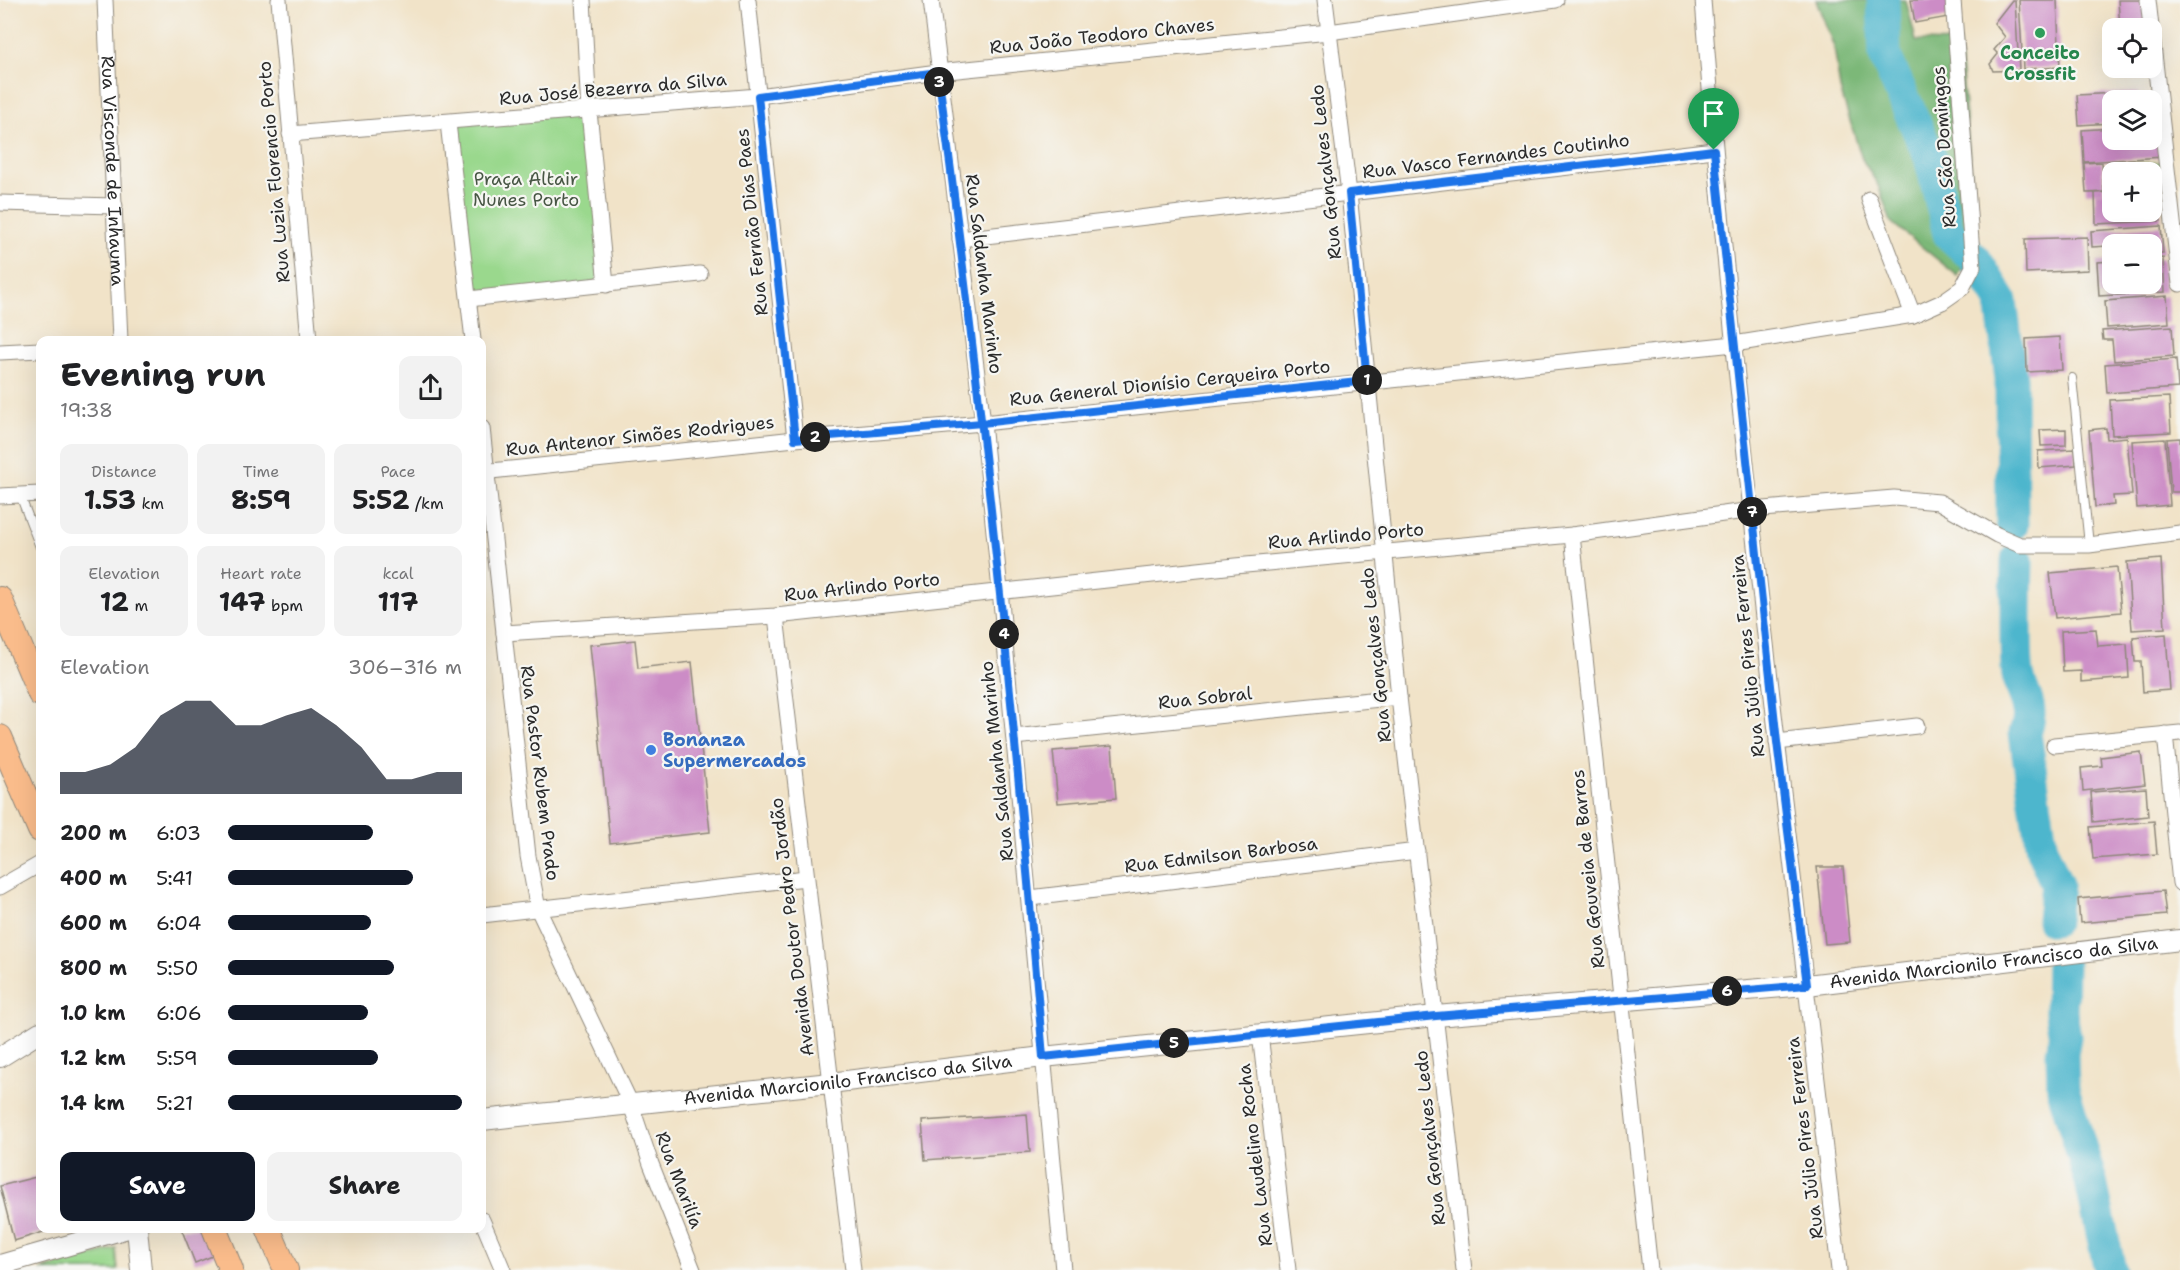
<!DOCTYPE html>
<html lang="en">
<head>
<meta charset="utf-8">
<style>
	body { margin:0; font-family:"Shantell Sans",sans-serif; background:#f2f2f2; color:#202124; height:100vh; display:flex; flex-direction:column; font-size:22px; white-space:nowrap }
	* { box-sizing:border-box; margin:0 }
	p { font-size:20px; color:#757577 }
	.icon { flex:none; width:33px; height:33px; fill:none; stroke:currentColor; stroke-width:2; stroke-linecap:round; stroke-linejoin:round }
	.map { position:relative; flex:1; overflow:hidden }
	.panel { position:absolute; left:36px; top:336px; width:450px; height:897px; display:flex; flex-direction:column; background:#fff; border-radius:12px; box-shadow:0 6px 24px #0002 }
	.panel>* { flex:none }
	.tools { position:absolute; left:2102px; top:18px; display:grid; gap:12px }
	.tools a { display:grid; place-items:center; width:60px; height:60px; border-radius:12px; background:#fff; box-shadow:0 6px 24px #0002; font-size:30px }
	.pin { position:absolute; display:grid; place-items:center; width:51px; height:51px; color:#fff; margin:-62px -26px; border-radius:50% 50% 50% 0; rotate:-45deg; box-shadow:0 0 6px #0007 }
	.pin .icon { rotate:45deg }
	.km { position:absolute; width:30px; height:30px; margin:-15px; border-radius:50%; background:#222; color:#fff; font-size:16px; line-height:30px; text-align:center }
	.round { display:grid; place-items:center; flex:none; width:63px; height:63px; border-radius:12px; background:#f2f2f2 }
	.head { display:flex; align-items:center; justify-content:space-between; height:102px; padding:0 24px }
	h1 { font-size:33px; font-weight:700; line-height:45px }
	.stats { display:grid; grid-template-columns:repeat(3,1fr); gap:9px; height:102px; padding:6px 24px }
	.stats div { display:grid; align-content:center; border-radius:12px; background:#f2f2f2; text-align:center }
	.stats b { font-size:26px; font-weight:700 }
	.stats small { font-size:16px; font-weight:400 }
	.stats p { font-size:16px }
	.chart { height:168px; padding:12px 24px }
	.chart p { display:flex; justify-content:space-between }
	.chart svg { width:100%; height:108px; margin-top:6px; fill:#111827; opacity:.7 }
	.action { display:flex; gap:12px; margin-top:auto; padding:12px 24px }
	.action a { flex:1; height:69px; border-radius:12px; background:#111827; color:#fff; font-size:24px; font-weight:700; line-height:69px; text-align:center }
	.action a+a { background:#f2f2f2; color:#202124 }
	ul { padding:0 24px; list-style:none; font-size:20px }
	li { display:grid; grid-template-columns:96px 72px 1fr; align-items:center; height:45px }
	li i { height:15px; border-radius:8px; background:#111827 }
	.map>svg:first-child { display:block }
	.green { fill:#9ad88d; stroke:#62825c; stroke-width:1.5 }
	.forest { fill:#7bb878; stroke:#537252; stroke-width:1.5 }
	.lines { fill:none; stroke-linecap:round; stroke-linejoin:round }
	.river { stroke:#4eb6cd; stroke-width:33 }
	.building { fill:#cc8cc6 }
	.service-casing { stroke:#8e877a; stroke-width:10 }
	.minor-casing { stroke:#8e877a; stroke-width:17 }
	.tertiary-casing { stroke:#8e877a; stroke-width:22 }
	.primary-casing { stroke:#8e877a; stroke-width:26 }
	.service { stroke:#fff; stroke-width:8 }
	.minor { stroke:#fff; stroke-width:15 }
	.tertiary { stroke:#fff; stroke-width:20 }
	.primary { stroke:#fabc8b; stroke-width:24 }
	.route-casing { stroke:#fff; stroke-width:12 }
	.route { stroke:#1a73e8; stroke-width:8 }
	.leisure-dot { fill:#2e9e5b; stroke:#f6f6f2; stroke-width:2 }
	.shop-dot { fill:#3f7fe0; stroke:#f6f6f2; stroke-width:2 }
	.labels { text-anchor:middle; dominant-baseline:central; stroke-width:4.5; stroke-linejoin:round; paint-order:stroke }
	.street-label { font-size:18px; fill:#2b2b2b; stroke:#f6f6f2 }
	.leisure-label { font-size:18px; font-weight:bold; fill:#27864d; stroke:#f6f6f2 }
	.park-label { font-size:18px; fill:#475644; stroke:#f6f6f2 }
	.shop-label { font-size:18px; font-weight:bold; fill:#366cbe; stroke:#f6f6f2; text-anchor:start }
</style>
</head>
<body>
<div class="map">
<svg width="2180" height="1270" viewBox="0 0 2180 1270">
	<rect width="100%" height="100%" fill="#f6f6f2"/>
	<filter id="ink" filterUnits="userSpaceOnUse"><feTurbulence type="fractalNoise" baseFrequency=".0167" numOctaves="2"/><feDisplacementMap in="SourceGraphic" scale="12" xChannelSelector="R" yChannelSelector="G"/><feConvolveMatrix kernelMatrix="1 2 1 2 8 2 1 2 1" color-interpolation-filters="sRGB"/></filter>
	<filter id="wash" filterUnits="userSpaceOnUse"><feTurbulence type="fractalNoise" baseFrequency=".008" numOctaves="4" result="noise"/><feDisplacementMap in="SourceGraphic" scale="24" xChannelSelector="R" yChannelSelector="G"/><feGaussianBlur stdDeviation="1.35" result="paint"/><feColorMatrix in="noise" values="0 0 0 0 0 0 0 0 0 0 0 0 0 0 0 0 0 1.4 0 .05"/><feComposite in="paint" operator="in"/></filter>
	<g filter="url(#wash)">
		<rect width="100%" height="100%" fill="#f1e3c8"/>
		<!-- green -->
		<path class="green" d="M589,111l17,174 -137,14 -21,-176z
			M2163,162l1,24 -13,1v-15h-39l-1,17 -1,-24z
			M116,1249l2,21h-77z"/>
		<!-- forest -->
		<path class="forest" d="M1816,0h90l10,41 43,1 18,195 -19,39 -67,-54 -13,-37 -16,-26 -22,-70 -6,-42z"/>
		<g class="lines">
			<!-- river -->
			<path class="river" d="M1883,0l2,56 45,101 19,77 18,17
				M1975,259l26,42 10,78 1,145
				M2017,560c-1,36 -2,71 0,107 1,26 20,34 8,66l17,117 15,35 -4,35
				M2062,966l-1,47 4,24 -3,16 1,36 28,93 19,88"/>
		</g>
		<g id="blocks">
			<!-- building -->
			<path class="building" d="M1911,0h40l3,16 -39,7z
				M2012,0h3l4,70 -26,1 -3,-7 8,-10 -4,-4 11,-13 -11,-14z
				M2019,0h38l3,67 -37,2z
				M2118,0h28l2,28h-28z
				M2138,92l1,8h-27v23l-33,2 -2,-30z
				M2151,125h10l2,32 -79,5 -2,-32 30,-2v12h39z
				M2102,162l2,30 -18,1 -2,-30z
				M2151,190h8l2,31 -65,3 -1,-31 17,-1v20h39z
				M2161,226l2,27h-12v-9h-39v12h-4l-1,-10 -15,1 -1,-16z
				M2087,237l1,33 -62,3 -1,-34z
				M2163,258l2,34 -66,4 -2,-34 15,-1v23h39v-25z
				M2167,296l2,27 -62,5 -2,-27z
				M2172,326l2,30 -60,5 -2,-21h-9l-1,-9z
				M2060,337l2,33 -35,2 -1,-33z
				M2176,359l2,29 -71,5 -2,-29z
				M2169,397l2,35 -59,3 -2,-35z
				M2106,428l1,11 20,-2 5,58 -19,1 1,9 -19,2 -6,-77z
				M2066,429v16l-25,1 -1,-16z
				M2180,438v54h-9l-4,-53z
				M2165,439l5,66 -33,3 -5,-67z
				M2075,449l1,16 -37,3 -1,-17z
				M2161,559l4,69 -33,2 -5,-68z
				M2117,567l4,45 -66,6 -5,-45z
				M2096,629l2,17 29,-2 2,34 -48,4v-11l-18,1 -2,-41z
				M2166,634l4,56 -27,2 -2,-30h-6l-2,-25z
				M635,640l3,28 54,-6 18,170 -100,11 -20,-198z
				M1112,746l4,52 -58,5 -5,-52z
				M2141,752l4,32 -62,7 -2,-23 21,-2 -1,-9z
				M2146,788l2,28 -55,6 -2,-30z
				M2154,821l3,33 -64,5 -3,-32z
				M1817,867h26l7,75 -25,2z
				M2163,891l3,24 -86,8 -2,-24z
				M1027,1114l3,38 -105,8 -3,-39z
				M40,1176v52l13,1 -39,12 -14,-55z
				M181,1228h29l10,25 -25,10z"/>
		</g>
	</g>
	<g filter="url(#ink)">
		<use href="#blocks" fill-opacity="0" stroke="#8e877a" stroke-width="1.5"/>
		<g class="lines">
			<!-- service casing -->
			<g class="service-casing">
				<path id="service" d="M2072,378l17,167
					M20,495l20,52"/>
			</g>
			<!-- minor casing -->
			<g class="minor-casing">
				<g id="minor">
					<path id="s1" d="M105,0l15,340"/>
					<path d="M279,0l30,340"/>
					<path d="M583,0l6,111 17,174"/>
					<path d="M748,0l47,439"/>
					<path d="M931,0l52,423 17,167 63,680"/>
					<path d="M1325,0l24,193 50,504 65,573"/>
					<path d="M1703,0c32,425 88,847 136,1270"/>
					<path d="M2148,0l32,284"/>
					<path d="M448,123l25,217"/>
					<path d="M290,134l468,-38 180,-24 391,-40 227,-32"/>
					<path d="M1869,199l44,116"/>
					<path d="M0,203l115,3"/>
					<path d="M960,239l754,-89"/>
					<path d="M469,299l231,-25"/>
					<path d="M0,352l40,-2"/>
					<path d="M482,428l46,428 10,53 92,193 21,62 42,106"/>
					<path d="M482,472l313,-33 188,-16 751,-79 179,-29 29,-13 20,-14 11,-21 -20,-267"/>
					<path d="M0,496l40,-2"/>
					<path d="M1572,535l78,735"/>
					<path d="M776,616l77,654"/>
					<path d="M504,633l272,-17 459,-50 337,-31 180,-25 142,-12 45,4 58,33 23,10h69l91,-12"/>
					<path d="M2165,734l15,149"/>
					<path d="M1014,737l385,-40"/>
					<path d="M1777,742l140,-16"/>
					<path d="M2054,745l126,-12"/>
					<path d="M0,887l40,-23"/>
					<path d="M1030,898l387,-47"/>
					<path d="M482,915l324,-37"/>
					<path d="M1260,1034l28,236"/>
					<path d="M482,1220l21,50"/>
				</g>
			</g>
			<!-- tertiary casing -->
			<g class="tertiary-casing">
				<g id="tertiary">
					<path d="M0,1057l40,-25"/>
					<path id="s2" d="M482,1120l348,-37 213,-26 393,-41 371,-31 373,-45"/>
					<path d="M137,1228l4,42"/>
					<path d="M0,1265l128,-37"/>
				</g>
			</g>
			<!-- primary casing -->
			<g class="primary-casing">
				<path id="primary" d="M0,599l40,95
					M0,737l40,93
					M214,1228l17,42
					M268,1228l18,42"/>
			</g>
			<!-- service -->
			<use href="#service" class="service"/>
			<!-- minor -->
			<use href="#minor" class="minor"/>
			<!-- tertiary -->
			<use href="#tertiary" class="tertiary"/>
			<!-- primary -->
			<use href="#primary" class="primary"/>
		</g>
	</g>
	<g class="lines" filter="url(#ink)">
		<!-- route casing -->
		<g class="route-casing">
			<path id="route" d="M1714,150l-365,43 18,188 -385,42 -187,16 -37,-343 180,-24c44,328 78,656 105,985l393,-41 371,-31 -30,-243 -63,-592"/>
		</g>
		<!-- route -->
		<use href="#route" class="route"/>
	</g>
	<!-- markers -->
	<circle class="leisure-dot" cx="2040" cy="33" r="6"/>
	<circle class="shop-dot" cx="651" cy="750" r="6"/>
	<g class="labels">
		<!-- street labels -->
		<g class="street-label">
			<text transform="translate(1102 36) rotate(-6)">Rua João Teodoro Chaves</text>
			<text transform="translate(613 89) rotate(-5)">Rua José Bezerra da Silva</text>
			<text transform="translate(1944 147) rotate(-94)">Rua São Domingos</text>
			<text transform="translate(1496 156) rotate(-7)">Rua Vasco Fernandes Coutinho</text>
			<text stroke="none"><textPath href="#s1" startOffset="171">Rua Visconde de Inhauma</textPath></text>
			<text transform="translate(274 172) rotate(-95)">Rua Luzia Florencio Porto</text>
			<text transform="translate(1326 172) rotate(-96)">Rua Gonçalves Ledo</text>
			<text transform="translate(752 222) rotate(-96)">Rua Fernão Dias Paes</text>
			<text transform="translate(984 274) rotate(83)">Rua Saldanha Marinho</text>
			<text transform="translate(1170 383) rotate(-6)">Rua General Dionísio Cerqueira Porto</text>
			<text transform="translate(640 436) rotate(-6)">Rua Antenor Simões Rodrigues</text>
			<text transform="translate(1346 536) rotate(-5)">Rua Arlindo Porto</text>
			<text transform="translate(862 587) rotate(-6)">Rua Arlindo Porto</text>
			<text transform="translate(1376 655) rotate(-96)">Rua Gonçalves Ledo</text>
			<text transform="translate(1748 656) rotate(-96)">Rua Júlio Pires Ferreira</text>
			<text transform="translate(1205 698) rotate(-6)">Rua Sobral</text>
			<text transform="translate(997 761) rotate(-96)">Rua Saldanha Marinho</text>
			<text transform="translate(540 773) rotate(83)">Rua Pastor Rubem Prado</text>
			<text transform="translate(1221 855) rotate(-7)">Rua Edmilson Barbosa</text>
			<text transform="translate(1588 869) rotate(-96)">Rua Gouveia de Barros</text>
			<text transform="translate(792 927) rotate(-97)">Avenida Doutor Pedro Jordão</text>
			<text stroke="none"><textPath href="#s2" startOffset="1520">Avenida Marcionilo Francisco da Silva</textPath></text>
			<text stroke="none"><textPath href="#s2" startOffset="368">Avenida Marcionilo Francisco da Silva</textPath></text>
			<text transform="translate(1430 1138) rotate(-96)">Rua Gonçalves Ledo</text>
			<text transform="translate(1805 1138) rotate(-97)">Rua Júlio Pires Ferreira</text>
			<text transform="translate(1255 1155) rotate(-97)">Rua Laudelino Rocha</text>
			<text transform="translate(679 1180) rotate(69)">Rua Marilía</text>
		</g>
		<!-- leisure labels -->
		<g class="leisure-label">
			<text x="2040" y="53">Conceito<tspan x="2040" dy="21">Crossfit</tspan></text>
		</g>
		<!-- park labels -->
		<g class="park-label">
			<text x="526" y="179">Praça Altair<tspan x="526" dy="21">Nunes Porto</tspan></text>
		</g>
		<!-- shop labels -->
		<g class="shop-label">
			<text x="663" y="740">Bonanza<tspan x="663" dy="21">Supermercados</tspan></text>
		</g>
	</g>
</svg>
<div class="tools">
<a><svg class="icon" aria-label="locate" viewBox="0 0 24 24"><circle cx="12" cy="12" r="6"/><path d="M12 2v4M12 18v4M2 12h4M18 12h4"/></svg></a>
<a><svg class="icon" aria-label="layers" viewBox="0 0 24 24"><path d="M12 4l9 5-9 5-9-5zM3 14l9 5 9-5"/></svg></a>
<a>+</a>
<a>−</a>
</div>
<div class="pin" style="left:1714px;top:150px;background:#1e9e55"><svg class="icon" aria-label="arrive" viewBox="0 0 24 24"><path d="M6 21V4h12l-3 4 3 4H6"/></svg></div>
<b class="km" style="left:1367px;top:380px">1</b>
<b class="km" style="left:815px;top:437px">2</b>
<b class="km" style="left:939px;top:82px">3</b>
<b class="km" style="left:1004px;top:634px">4</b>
<b class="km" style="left:1174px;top:1043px">5</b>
<b class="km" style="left:1727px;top:991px">6</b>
<b class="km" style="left:1752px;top:512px">7</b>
<section class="panel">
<div class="head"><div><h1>Evening run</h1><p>19:38</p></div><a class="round"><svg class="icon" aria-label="share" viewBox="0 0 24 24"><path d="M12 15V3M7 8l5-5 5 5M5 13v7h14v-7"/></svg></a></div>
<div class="stats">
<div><p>Distance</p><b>1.53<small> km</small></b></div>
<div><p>Time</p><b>8:59</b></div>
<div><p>Pace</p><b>5:52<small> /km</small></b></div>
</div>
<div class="stats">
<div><p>Elevation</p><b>12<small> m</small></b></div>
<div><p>Heart rate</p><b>147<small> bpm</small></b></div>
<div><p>kcal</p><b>117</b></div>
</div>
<div class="chart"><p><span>Elevation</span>306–316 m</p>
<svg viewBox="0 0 160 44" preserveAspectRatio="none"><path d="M0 44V35L10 35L20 32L30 25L40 12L50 6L60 6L70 16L80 16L90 12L100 9L110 16L120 25L130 38L140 38L150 35L160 35V44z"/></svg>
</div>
<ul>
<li><b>200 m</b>6:03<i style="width:62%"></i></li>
<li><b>400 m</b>5:41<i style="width:79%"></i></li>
<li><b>600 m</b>6:04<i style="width:61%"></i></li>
<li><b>800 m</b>5:50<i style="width:71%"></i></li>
<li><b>1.0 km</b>6:06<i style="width:60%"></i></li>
<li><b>1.2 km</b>5:59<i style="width:64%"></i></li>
<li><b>1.4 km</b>5:21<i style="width:100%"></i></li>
</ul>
<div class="action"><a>Save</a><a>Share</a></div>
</section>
</div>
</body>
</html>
